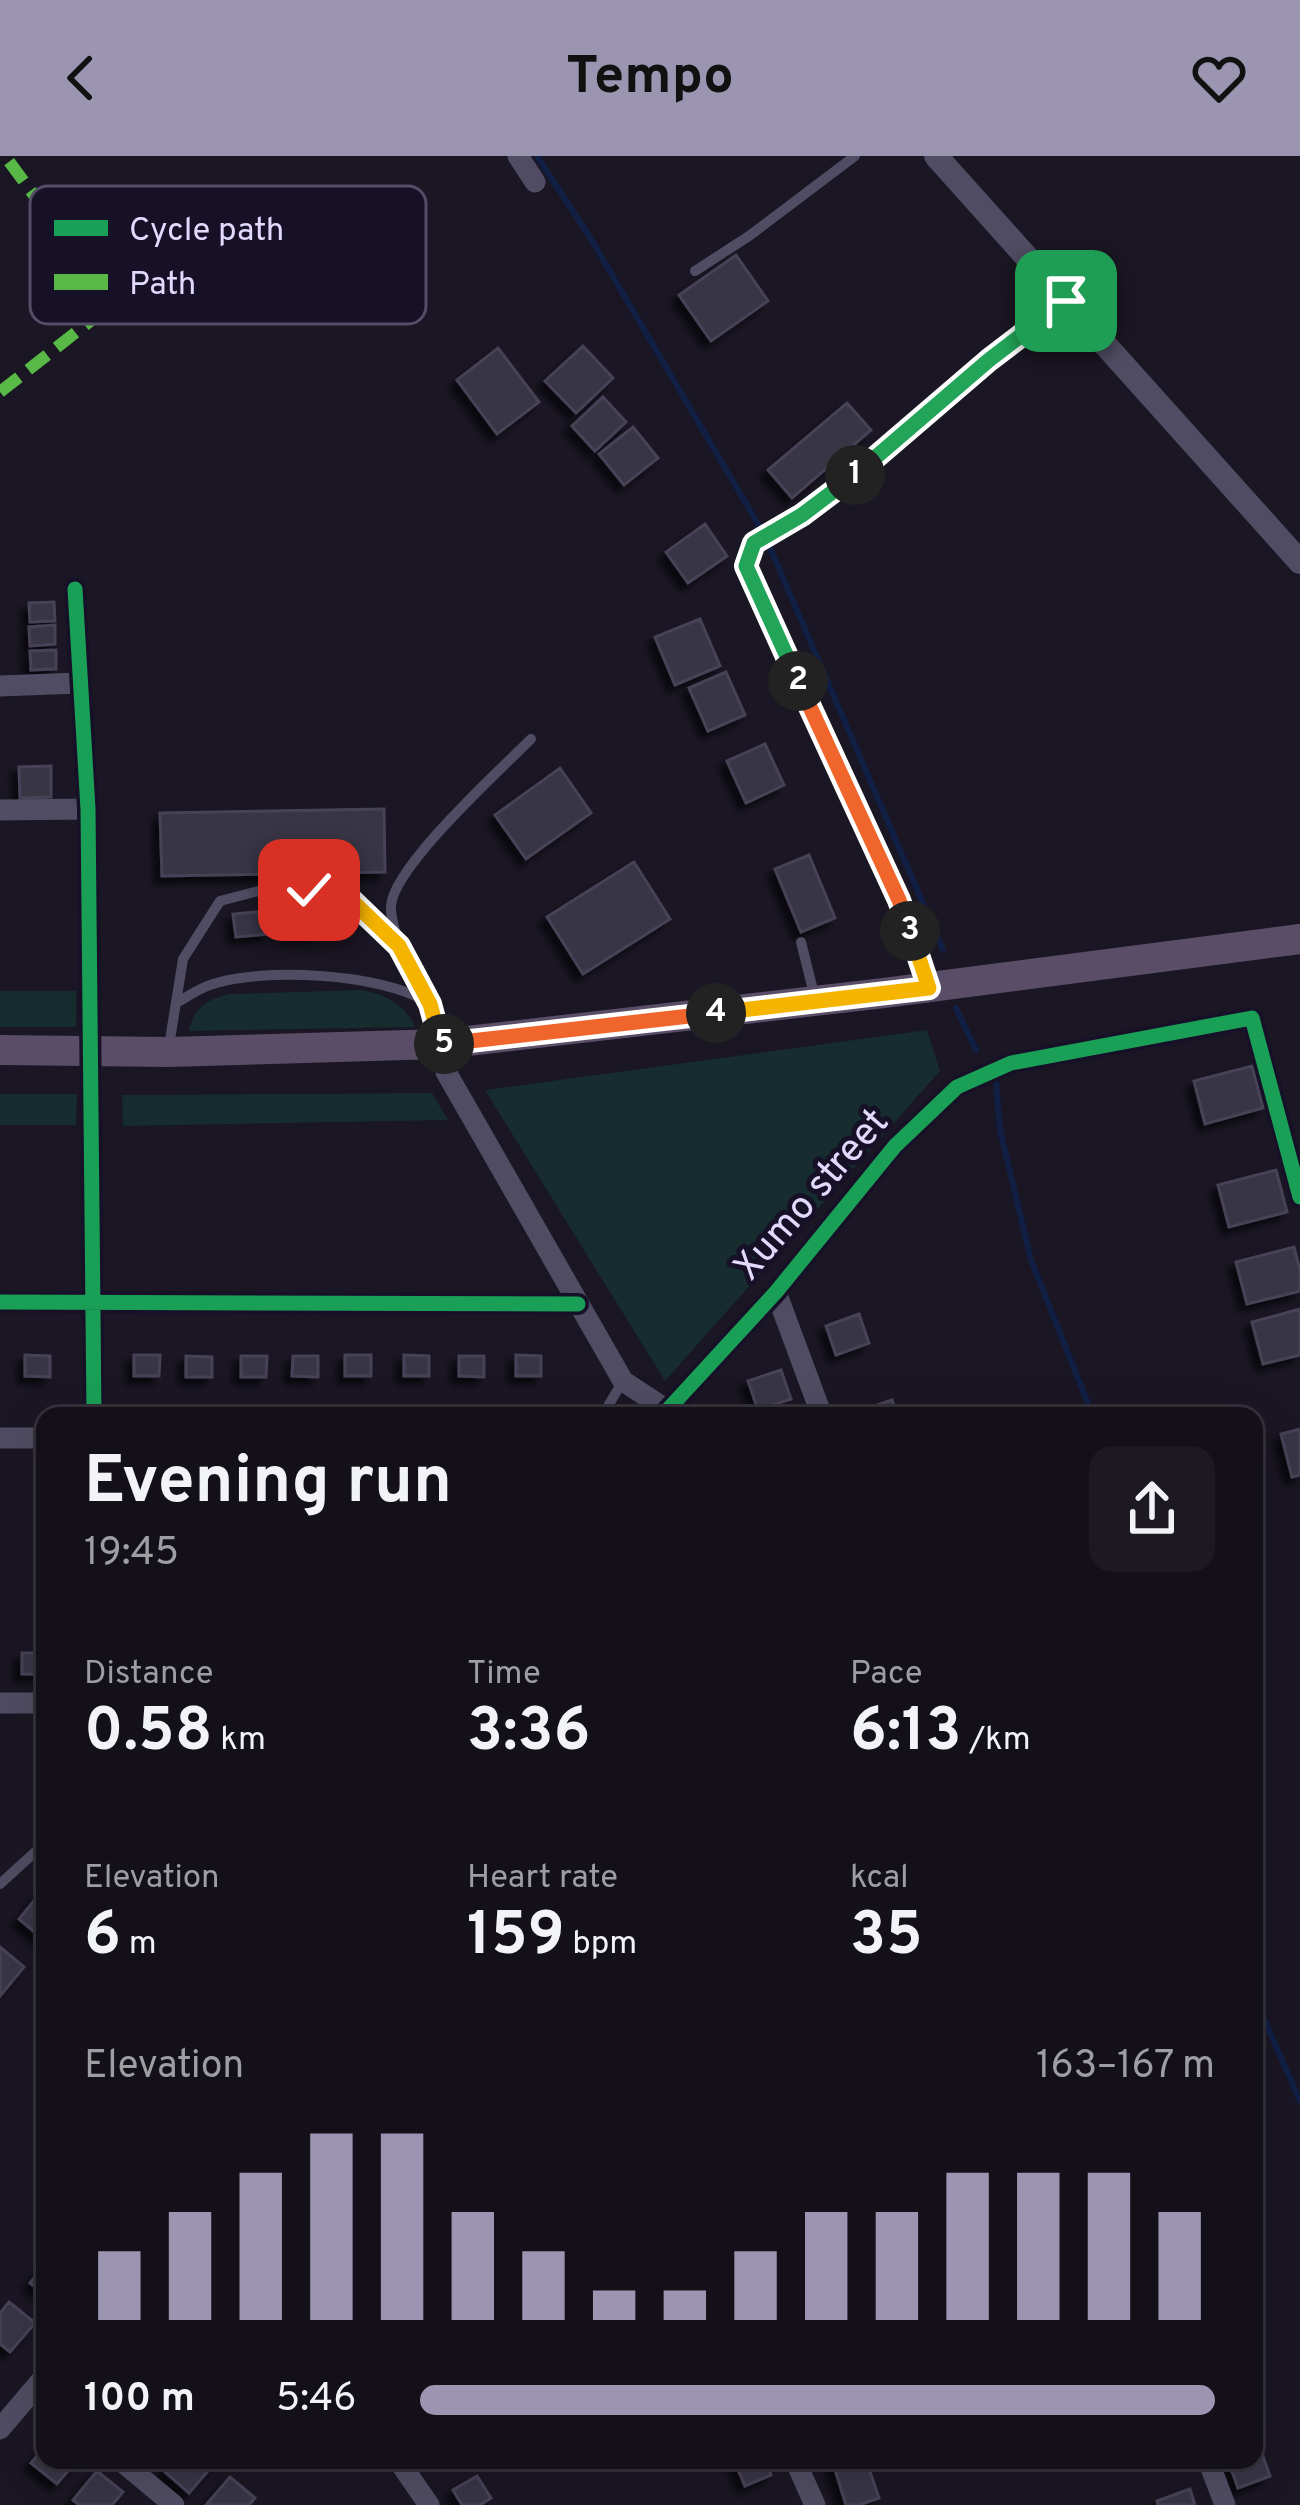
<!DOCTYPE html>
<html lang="en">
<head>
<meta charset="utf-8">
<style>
	body { margin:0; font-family:Overpass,sans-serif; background:#1d1923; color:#f1f3f6; height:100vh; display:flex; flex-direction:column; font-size:45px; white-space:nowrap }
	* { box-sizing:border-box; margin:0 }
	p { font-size:39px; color:#9d9da2 }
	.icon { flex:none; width:66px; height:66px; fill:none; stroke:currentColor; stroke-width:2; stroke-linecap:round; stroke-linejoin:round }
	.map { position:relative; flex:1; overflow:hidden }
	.panel { position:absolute; left:36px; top:1251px; width:1227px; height:1062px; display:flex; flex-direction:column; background:#14101a; border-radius:24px; box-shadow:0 12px 48px #0002,0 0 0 3px #333039 }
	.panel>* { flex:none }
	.pin { position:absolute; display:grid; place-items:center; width:102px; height:102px; color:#fff; margin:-51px; border-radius:24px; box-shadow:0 6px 18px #0006 }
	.km { position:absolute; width:60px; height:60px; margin:-30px; border-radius:50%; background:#222; color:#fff; font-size:33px; line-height:60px; text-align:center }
	.round { display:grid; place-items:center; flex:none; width:126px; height:126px; border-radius:24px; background:#1d1923 }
	.headline { display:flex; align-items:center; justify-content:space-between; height:204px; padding:0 48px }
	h1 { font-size:66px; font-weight:700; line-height:90px }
	.metrics { display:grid; grid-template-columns:repeat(3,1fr); gap:18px; height:204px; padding:12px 48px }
	.metrics div { display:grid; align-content:center }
	.metrics b { font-size:60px; font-weight:700 }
	.metrics small { font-size:33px; font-weight:400 }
	.metrics p { font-size:33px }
	.chart { height:336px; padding:24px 48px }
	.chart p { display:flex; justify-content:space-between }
	.chart svg { width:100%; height:216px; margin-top:12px; stroke:#9b95b1; stroke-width:6 }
	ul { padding:0 48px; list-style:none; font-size:39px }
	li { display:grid; grid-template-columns:192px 144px 1fr; align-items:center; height:90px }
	li i { height:30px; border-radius:15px; background:#9b95b1 }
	header { display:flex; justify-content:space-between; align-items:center; height:156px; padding:0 48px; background:#9b95b1; color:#111; font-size:54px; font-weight:700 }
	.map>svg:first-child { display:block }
	.green { fill:#162c2f }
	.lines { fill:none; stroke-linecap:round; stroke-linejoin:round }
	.stream { stroke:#111f45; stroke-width:6 }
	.building { fill:#393444; stroke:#474256; stroke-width:3; filter:url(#shadow) }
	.service { stroke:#504c63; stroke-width:10 }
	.minor { stroke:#504c63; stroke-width:21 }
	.tertiary { stroke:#504c63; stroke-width:24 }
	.primary { stroke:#594d67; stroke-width:30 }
	.quiet { stroke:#58b947; stroke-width:12; stroke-dasharray:24 12; stroke-linecap:butt }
	.cycleway-casing { stroke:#171128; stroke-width:22 }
	.cycleway { stroke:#1a9f57; stroke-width:15 }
	.split-1-casing { stroke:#fff; stroke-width:24 }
	.split-2-casing { stroke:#fff; stroke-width:24 }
	.split-3-casing { stroke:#fff; stroke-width:24 }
	.split-4-casing { stroke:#fff; stroke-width:24 }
	.split-5-casing { stroke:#fff; stroke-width:24 }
	.split-6-casing { stroke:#fff; stroke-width:24 }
	.split-1 { stroke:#22a559; stroke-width:15 }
	.split-2 { stroke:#22a559; stroke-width:15 }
	.split-3 { stroke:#f0652b; stroke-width:15 }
	.split-4 { stroke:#f5b400; stroke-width:15 }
	.split-5 { stroke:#f0652b; stroke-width:15 }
	.split-6 { stroke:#f5b400; stroke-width:15 }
	.labels { text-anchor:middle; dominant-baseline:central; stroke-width:10; stroke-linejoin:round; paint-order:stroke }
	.street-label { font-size:39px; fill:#e1dafd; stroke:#171128 }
	.key { fill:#171128; stroke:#544d68; stroke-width:3 }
	.key-label { font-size:33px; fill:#e1dafd }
</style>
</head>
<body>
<header><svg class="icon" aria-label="back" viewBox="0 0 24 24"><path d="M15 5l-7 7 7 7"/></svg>Tempo<svg class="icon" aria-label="heart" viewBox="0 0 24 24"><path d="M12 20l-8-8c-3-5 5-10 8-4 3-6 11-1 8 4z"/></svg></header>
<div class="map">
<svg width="1300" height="2349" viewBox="0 0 1300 2349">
	<defs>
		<filter id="shadow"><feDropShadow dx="-7" dy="7" stdDeviation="3" flood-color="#0009"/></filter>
	</defs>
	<rect width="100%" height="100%" fill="#1a1623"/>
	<!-- green -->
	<path class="green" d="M362,834c22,4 45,15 53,37l-226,4c4,-23 19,-32 40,-37z
		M0,835h76v36h-76z
		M927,874l13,41 -275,310 -180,-291z
		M432,937l16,27 -325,6 -1,-31z
		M0,938h77l-1,31h-76z"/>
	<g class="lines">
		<!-- stream -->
		<path class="stream" d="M537,0l54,83 174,297 178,414
			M956,852l20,42
			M996,926l4,48 31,130 62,156
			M1254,1840l46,105"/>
	</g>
	<!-- building -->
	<path class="building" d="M736,99l32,46 -57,40 -32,-46z
		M583,190l30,32 -37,35 -31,-32z
		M498,192l41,54 -42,32 -40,-54z
		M603,241l23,25 -31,29 -23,-25z
		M847,247l24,27 -79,68 -24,-28z
		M633,271l25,31 -34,27 -25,-31z
		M705,368l22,32 -39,27 -22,-31z
		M54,446l1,19 -25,1 -1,-19z
		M700,463l20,47 -45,19 -20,-48z
		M55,469v19l-25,2 -1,-19z
		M56,494v19l-25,1 -1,-19z
		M726,516l19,43 -37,16 -19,-43z
		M765,588l19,41 -38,18 -19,-42z
		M51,610v31l-31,1 -1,-31z
		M560,612l31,45 -65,46 -31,-44z
		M384,653l1,63 -223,4 -2,-63z
		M809,699l26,63 -34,14 -26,-63z
		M634,706l36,57 -87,55 -36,-57z
		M318,753l2,25 -32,1 -1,-25z
		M267,755l2,23 -33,3 -3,-23z
		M1252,910l11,42 -58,16 -11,-43z
		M1276,1014l11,42 -58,15 -11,-42z
		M1294,1091l6,23v21l-53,13 -11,-42z
		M1300,1153v46l-37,9 -11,-42z
		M859,1158l10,29 -33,12 -10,-29z
		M25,1199l25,1v21l-25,-1z
		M134,1199h26l-1,21h-25z
		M345,1199h26v21h-26z
		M404,1199l25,1v20h-25z
		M516,1199l25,1v20h-25z
		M186,1200l26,1v20h-26z
		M241,1200h26l-1,21h-25z
		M293,1200h25v21l-26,-1z
		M459,1200h25v21l-25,-1z
		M781,1214l10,29 -33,11 -10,-29z
		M892,1244l6,16h-37l-1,-5z
		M1300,1273v46l-8,2 -11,-43z
		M22,1497h23v21h-23z
		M43,1734l2,2 -1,48 -25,-21z
		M0,1791l24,20 -24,29z
		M45,2108v31l-15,-12z
		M9,2146l26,21 -25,29 -10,-8v-31z
		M45,2291v13h32l-20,24 -26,-21z
		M1260,2292l10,28 -32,12 -10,-28h26v-10z
		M173,2304h36l5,4 -25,29 -25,-22z
		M734,2304h31l6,15 -26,11z
		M832,2304h34l13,38 -20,7h-13z
		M97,2315l26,21 -11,13h-33l-6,-5z
		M477,2320l14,22 -11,7h-18l-9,-15z
		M230,2321l25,21 -6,7h-43z
		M1190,2333l5,16h-37l-1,-4z"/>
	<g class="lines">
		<!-- service -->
		<path class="service" d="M695,115l54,-35 106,-80
			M801,786l14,56
			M398,787c-2,-11 -8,-26 -7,-37 2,-39 110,-137 140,-167
			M928,829l-29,-85 -153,-334 8,-23 48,-28 74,-57 113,-98 75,-58
			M176,847c11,-6 22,-14 34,-18 50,-18 171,-12 217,17
			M169,890l14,-87 37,-58 46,-12 43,1 39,8 51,48 31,58 10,37
			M602,1260l21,-35
			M0,1728l45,-41"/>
		<!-- minor -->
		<path class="minor" d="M518,0l17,26
			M75,433l13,220 6,607
			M0,530l79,-3
			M0,654l88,-1
			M441,888l5,28 177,309 44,29
			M776,1136l46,124
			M0,1146l578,2
			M662,1260l114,-124 119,-146 62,-59 54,-24 241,-45 48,179
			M0,1282h45
			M0,1547h45
			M0,2273l45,-53
			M120,2304l54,45
			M398,2304l31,45
			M795,2304l20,45
			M1208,2304l17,45"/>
		<!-- tertiary -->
		<path class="tertiary" d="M936,0l364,406"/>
		<!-- primary -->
		<path class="primary" d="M0,894l168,2 273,-8 443,-51 416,-54"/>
		<!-- quiet -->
		<path class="quiet" d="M0,236l103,-81 3,-9 -4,-15 -97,-131"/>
		<!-- cycleway casing -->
		<g class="cycleway-casing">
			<path id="cycleway" d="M75,433l13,220 6,607
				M0,1146l578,2
				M662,1260l114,-124 119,-146 62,-59 54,-24 241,-45 48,179"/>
		</g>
		<!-- cycleway -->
		<use href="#cycleway" class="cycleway"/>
	</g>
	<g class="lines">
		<!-- split-1 casing -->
		<g class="split-1-casing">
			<path id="split-1" d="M855,319l134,-115 77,-59"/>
		</g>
		<!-- split-2 casing -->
		<g class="split-2-casing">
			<path id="split-2" d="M798,525l-52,-115 8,-23 48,-28 53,-40"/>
		</g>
		<!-- split-3 casing -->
		<g class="split-3-casing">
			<path id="split-3" d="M798,525l101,219 11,31"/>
		</g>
		<!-- split-4 casing -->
		<g class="split-4-casing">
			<path id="split-4" d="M716,857l213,-25 -19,-57"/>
		</g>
		<!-- split-5 casing -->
		<g class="split-5-casing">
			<path id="split-5" d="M444,888l272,-31"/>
		</g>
		<!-- split-6 casing -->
		<g class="split-6-casing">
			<path id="split-6" d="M309,734l40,8 50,48 31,58 11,40h3"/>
		</g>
		<!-- split-1 -->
		<use href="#split-1" class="split-1"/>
		<!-- split-2 -->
		<use href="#split-2" class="split-2"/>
		<!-- split-3 -->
		<use href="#split-3" class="split-3"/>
		<!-- split-4 -->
		<use href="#split-4" class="split-4"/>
		<!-- split-5 -->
		<use href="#split-5" class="split-5"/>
		<!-- split-6 -->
		<use href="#split-6" class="split-6"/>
	</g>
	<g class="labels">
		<!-- street labels -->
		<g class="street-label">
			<text transform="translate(813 1040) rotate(-49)">Xumo street</text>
		</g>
	</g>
	<!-- legend -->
	<rect x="30" y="30" width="396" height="138" rx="18" class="key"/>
	<rect x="54" y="64" width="54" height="16" fill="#1a9f57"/>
	<rect x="54" y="118" width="54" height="16" fill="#58b947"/>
	<g class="key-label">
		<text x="129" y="84">Cycle path</text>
		<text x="129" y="138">Path</text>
	</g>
</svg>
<div class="pin" style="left:1066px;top:145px;background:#1e9e55"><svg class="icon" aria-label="arrive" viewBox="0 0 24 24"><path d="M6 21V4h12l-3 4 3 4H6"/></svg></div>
<div class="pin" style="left:309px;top:734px;background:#d93025"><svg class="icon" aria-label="check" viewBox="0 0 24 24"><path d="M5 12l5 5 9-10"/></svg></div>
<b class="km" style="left:855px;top:319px">1</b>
<b class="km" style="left:798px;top:525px">2</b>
<b class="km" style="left:910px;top:775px">3</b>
<b class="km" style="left:716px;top:857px">4</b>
<b class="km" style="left:444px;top:888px">5</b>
<section class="panel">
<div class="headline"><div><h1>Evening run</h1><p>19:45</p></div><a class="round"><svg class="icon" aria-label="share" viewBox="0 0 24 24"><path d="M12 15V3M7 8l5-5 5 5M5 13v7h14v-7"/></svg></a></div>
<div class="metrics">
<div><p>Distance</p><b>0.58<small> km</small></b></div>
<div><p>Time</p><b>3:36</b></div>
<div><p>Pace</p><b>6:13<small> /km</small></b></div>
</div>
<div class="metrics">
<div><p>Elevation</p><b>6<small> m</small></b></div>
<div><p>Heart rate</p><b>159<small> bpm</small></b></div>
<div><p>kcal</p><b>35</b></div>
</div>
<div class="chart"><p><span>Elevation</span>163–167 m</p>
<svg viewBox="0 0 160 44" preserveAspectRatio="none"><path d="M5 44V30M15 44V22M25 44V14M35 44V6M45 44V6M55 44V22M65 44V30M75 44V38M85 44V38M95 44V30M105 44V22M115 44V22M125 44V14M135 44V14M145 44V14M155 44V22"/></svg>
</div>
<ul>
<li><b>100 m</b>5:46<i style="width:100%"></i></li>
</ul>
</section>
</div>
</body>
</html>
